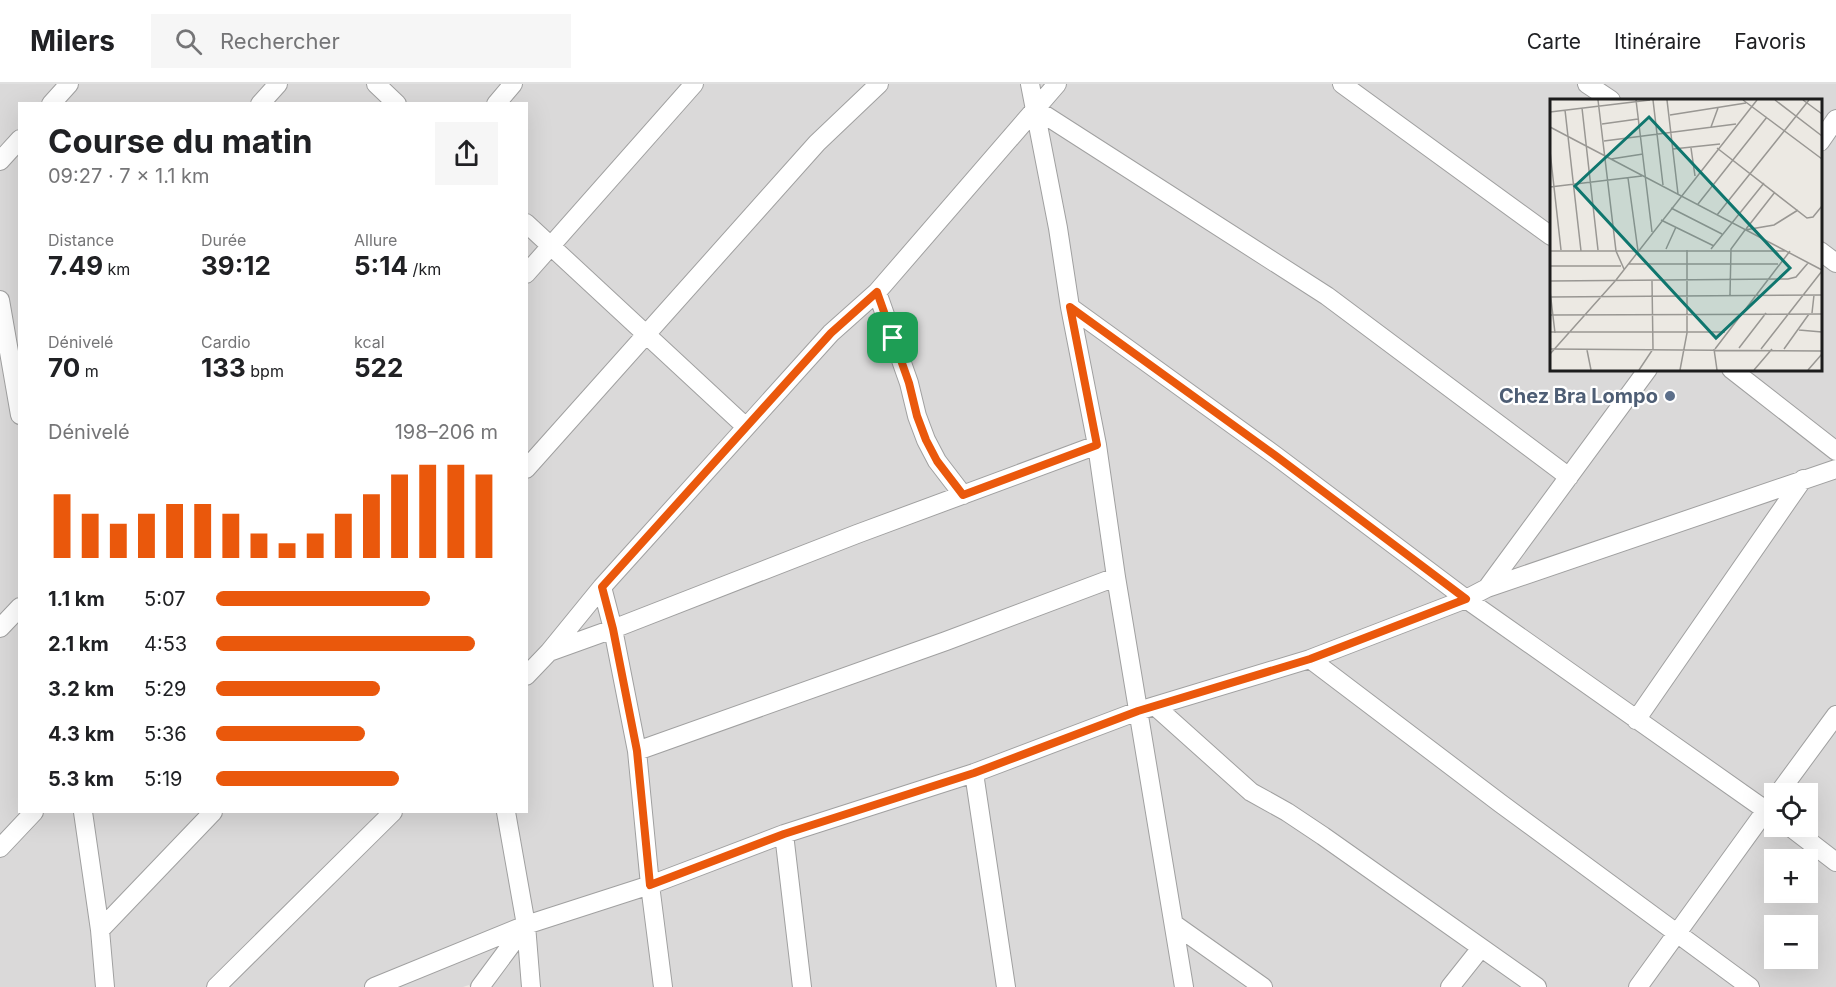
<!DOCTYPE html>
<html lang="fr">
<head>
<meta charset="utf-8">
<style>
	body { margin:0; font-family:Inter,sans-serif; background:#f6f6f6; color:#202124; height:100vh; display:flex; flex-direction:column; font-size:22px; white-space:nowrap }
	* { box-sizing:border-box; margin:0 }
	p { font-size:20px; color:#757577 }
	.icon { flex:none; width:33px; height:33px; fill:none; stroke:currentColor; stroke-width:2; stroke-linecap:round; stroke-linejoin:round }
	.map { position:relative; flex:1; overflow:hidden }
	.panel { position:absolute; left:18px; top:18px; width:510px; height:711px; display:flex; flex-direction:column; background:#fff; border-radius:0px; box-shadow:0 6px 24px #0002 }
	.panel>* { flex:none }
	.tools { position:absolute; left:1764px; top:699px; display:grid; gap:12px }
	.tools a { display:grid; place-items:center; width:54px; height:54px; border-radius:0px; background:#fff; box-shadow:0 6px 24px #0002; font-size:30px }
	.pin { position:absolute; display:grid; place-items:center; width:51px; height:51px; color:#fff; margin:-26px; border-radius:12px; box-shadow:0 3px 9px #0006 }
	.round { display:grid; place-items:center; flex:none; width:63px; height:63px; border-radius:0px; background:#f6f6f6 }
	.headline { display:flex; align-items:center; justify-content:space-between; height:102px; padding:0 30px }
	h1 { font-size:33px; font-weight:700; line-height:45px }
	.metrics { display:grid; grid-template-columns:repeat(3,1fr); gap:9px; height:102px; padding:6px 30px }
	.metrics div { display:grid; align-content:center }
	.metrics b { font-size:26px; font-weight:700 }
	.metrics small { font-size:16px; font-weight:400 }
	.metrics p { font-size:16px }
	.chart { height:168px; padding:12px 30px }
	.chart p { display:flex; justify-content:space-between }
	.chart svg { width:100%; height:108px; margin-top:6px; stroke:#ea580c; stroke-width:6 }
	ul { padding:0 30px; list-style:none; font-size:20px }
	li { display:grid; grid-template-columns:96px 72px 1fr; align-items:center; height:45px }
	li i { height:15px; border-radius:8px; background:#ea580c }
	header { display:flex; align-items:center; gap:36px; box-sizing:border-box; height:84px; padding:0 30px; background:#fff; border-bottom:2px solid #e0e0e0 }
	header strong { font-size:28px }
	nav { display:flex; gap:33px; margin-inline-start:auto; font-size:21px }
	.search { width:420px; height:54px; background:#f6f6f6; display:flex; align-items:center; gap:15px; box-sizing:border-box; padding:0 21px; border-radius:0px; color:#757577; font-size:22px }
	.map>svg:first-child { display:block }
	.residential { fill:#dad9d9; fill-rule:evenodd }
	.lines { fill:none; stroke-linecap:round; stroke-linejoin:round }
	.minor-casing { stroke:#a0a0a0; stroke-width:20 }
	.minor { stroke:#fff; stroke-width:18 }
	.route-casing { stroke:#fff; stroke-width:12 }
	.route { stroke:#ea580c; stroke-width:8 }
	.service-dot { fill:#5c6f8a; stroke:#fff; stroke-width:2 }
	.labels { text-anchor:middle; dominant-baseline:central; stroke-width:4.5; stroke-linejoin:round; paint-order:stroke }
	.service-label { font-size:20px; font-weight:bold; fill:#4e5e75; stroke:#fff; text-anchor:end }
	.inset-road { fill:none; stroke:#999793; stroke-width:1.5 }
	.view { fill:#0f766e; fill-opacity:0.15; stroke:#0f766e; stroke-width:3 }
	.inset-edge { fill:none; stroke:#1c1c1c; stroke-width:3 }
</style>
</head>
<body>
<header>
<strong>Milers</strong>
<div class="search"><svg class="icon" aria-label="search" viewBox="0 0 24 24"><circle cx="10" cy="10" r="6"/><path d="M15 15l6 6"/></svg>Rechercher</div>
<nav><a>Carte</a><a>Itinéraire</a><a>Favoris</a></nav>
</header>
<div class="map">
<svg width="1836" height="903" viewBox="0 0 1836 903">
	<rect width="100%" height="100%" fill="#ece9e3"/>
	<!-- residential -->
	<path class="residential" d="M0,0h1836v903h-1366l-1,-2 -6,2h-463zM1551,16h269v269h-269zM20,20h506v708h-506zM1774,710h34v32h-34zM1774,776h34v32h-34zM1774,842h34v32h-34z"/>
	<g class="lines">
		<!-- minor casing -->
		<g class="minor-casing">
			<path id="minor" d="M376,0l21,20
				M1030,0l28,144 12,79 27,138 19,132 68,410
				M1342,0l209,152
				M1587,0l24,16
				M51,20l18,-20
				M260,20l18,-20
				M496,20l17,-20
				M1034,24l293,188 242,181
				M1820,58l16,-23
				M0,77l20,-22
				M526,139l220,204
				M1820,167l16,12
				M526,190l168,-190
				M877,208l32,91 8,33 9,24 11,21 26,34
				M0,216l20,115
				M1070,223l206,149 190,143 308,217
				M1731,285l105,82
				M526,385l291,-326 62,-59
				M602,503l11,42 24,122 13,134 13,102
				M1487,504l161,-219
				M0,544l20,-21
				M549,568l64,-23 244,-95 240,-89
				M1310,575l190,144 250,184
				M526,592l23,-24 53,-65 229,-254 46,-41 180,-208
				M1155,622l96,86 36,20 36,24 214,151
				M1636,636l167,-241
				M637,667l309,-110 170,-64
				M974,689l32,214
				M1778,710l58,-79
				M83,728l17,118 5,57
				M1789,742l47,36
				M784,750l18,153
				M0,764l34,-36
				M1174,840l89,63
				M526,841l5,62
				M100,846l113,-118
				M216,903l177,-175
				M374,903l152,-62 124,-40 134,-51 190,-61 164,-62 172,-52 156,-60 21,-11 349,-119
				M480,903l46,-62 -20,-113
				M1450,903l31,-39
				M1638,903l136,-188"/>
		</g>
		<!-- minor -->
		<use href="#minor" class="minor"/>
	</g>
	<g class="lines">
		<!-- route casing -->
		<g class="route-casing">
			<path id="route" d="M877,208l32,91 8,33 9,24 11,21 26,34 134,-50 -27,-138 206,149 190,143 -156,60 -172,52 -164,62 -190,61 -134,51 -13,-134 -24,-122 -11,-42 229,-254z"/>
		</g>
		<!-- route -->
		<use href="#route" class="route"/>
	</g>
	<!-- markers -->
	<circle class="service-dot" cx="1670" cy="312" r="6"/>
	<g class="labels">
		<!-- service labels -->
		<g class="service-label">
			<text x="1658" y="312">Chez Bra Lompo</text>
		</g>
	</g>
	<!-- overview -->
	<g transform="translate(1550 15)">
		<rect width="272" height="272" fill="#ece9e3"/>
		<path class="inset-road" d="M48,1l18,151 8,18M86,1l16,132M103,1l10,85M117,1l11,94M193,1l79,59M225,1l47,36M253,1l19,14M32,9l16,142M15,11l16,141M0,13l100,-12M120,16l76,-12M52,25l36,-5M0,28l272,143M161,28l7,-19M54,42l132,-17M141,49l4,28M167,49l90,70 6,-1 9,-11M123,50l47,-5M0,52l11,99M61,60l32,-5M78,79l10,73M0,88l92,-11M148,105l69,-87M121,109l51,26M167,116l92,-115M111,121l53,26M196,130l29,-37M116,150l10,-22M161,150l53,-66M0,152h236M79,165h149M0,167h71M0,182l238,-2 8,-2 12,-14M0,192l5,42M180,196l1,-46 14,-19 29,-5 24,-15M0,198l272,-2M262,214l2,-18M0,216l272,-1M249,231l23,2M0,233h175M189,249l27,-35M0,250l272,2M164,250l3,21M165,250l75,-98M211,250l61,-78M234,250l25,-35M37,251l4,20M0,255l66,-74 141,-180M89,271l14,-21 -1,-68M130,271l7,-37v-83M204,271l18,-21M258,271l14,-16"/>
		<path class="view" d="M99,18l141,151 -74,70 -141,-152z"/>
		<rect width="272" height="272" class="inset-edge"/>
	</g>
</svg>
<div class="tools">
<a><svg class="icon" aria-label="locate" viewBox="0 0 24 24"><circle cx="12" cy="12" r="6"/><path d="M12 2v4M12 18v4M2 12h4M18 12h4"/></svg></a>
<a>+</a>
<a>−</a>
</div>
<div class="pin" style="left:893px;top:254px;background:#1e9e55"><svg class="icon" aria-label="arrive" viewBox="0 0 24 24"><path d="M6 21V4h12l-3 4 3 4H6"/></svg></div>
<section class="panel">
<div class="headline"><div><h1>Course du matin</h1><p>09:27 · 7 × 1.1 km</p></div><a class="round"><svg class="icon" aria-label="share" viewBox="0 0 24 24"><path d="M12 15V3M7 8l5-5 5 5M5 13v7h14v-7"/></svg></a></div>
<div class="metrics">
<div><p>Distance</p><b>7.49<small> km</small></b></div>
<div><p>Durée</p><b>39:12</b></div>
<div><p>Allure</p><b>5:14<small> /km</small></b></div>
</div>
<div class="metrics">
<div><p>Dénivelé</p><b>70<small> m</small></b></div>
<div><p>Cardio</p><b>133<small> bpm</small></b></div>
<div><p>kcal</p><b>522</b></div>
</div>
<div class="chart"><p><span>Dénivelé</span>198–206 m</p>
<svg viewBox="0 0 160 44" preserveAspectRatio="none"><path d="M5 44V18M15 44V26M25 44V30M35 44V26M45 44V22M55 44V22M65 44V26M75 44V34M85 44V38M95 44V34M105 44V26M115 44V18M125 44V10M135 44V6M145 44V6M155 44V10"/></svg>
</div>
<ul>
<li><b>1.1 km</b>5:07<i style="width:76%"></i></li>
<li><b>2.1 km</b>4:53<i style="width:92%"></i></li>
<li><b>3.2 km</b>5:29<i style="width:58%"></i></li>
<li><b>4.3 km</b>5:36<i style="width:53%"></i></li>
<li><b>5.3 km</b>5:19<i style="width:65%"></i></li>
</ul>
</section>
</div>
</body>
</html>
